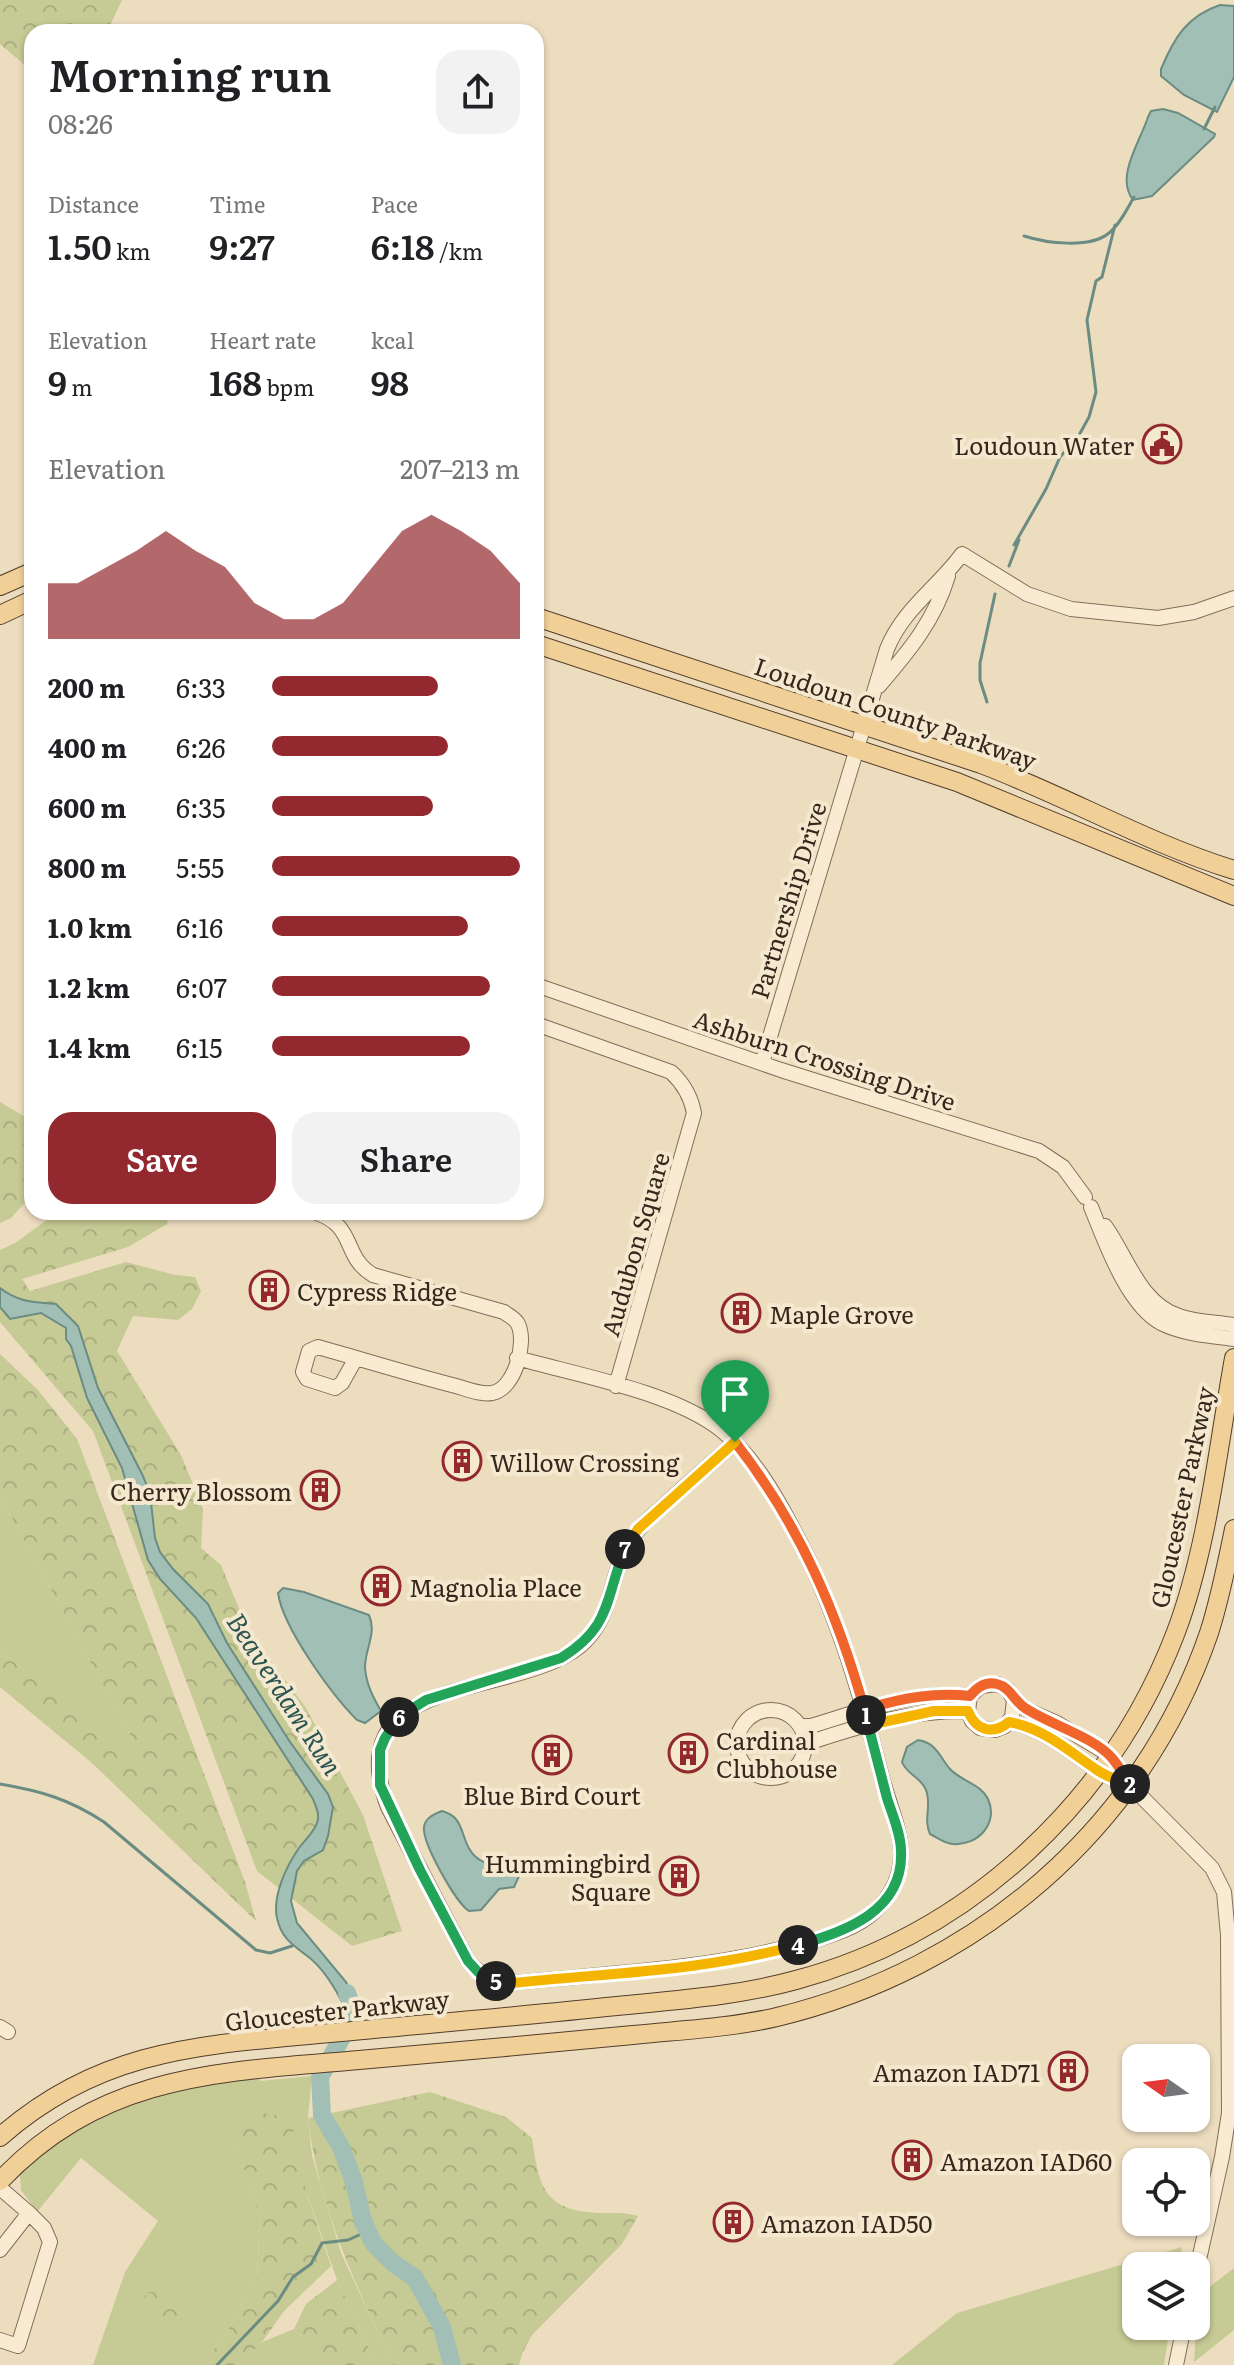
<!DOCTYPE html>
<html lang="en">
<head>
<meta charset="utf-8">
<style>
	body { margin:0; font-family:Literata,serif; background:#f2f2f2; color:#202124; height:100vh; display:flex; flex-direction:column; font-size:30px; white-space:nowrap }
	* { box-sizing:border-box; margin:0 }
	p { font-size:26px; color:#757577 }
	.icon { flex:none; width:44px; height:44px; fill:none; stroke:currentColor; stroke-width:2; stroke-linecap:round; stroke-linejoin:round }
	.map { position:relative; flex:1; overflow:hidden }
	.details { position:absolute; left:24px; top:24px; width:520px; height:1196px; display:flex; flex-direction:column; background:#fff; border-radius:24px; box-shadow:0 2px 6px #0004 }
	.details>* { flex:none }
	.needle { width:52px; rotate:284deg }
	.tools { position:absolute; left:1122px; top:2044px; display:grid; gap:16px }
	.tools a { display:grid; place-items:center; width:88px; height:88px; border-radius:16px; background:#fff; box-shadow:0 2px 6px #0004; font-size:40px }
	.pin { position:absolute; display:grid; place-items:center; width:68px; height:68px; color:#fff; margin:-82px -34px; border-radius:50% 50% 50% 0; rotate:-45deg; box-shadow:0 0 8px #0007 }
	.pin .icon { rotate:45deg }
	.km { position:absolute; width:40px; height:40px; margin:-20px; border-radius:50%; background:#222; color:#fff; font-size:22px; line-height:40px; text-align:center }
	.round { display:grid; place-items:center; flex:none; width:84px; height:84px; border-radius:24px; background:#f2f2f2 }
	.head { display:flex; align-items:center; justify-content:space-between; height:136px; padding:0 24px }
	h1 { font-size:44px; font-weight:600; line-height:60px }
	.figures { display:grid; grid-template-columns:repeat(3,1fr); gap:12px; height:136px; padding:8px 24px }
	.figures div { display:grid; align-content:center }
	.figures b { font-size:34px; font-weight:600 }
	.figures small { font-size:22px; font-weight:400 }
	.figures p { font-size:22px }
	.chart { height:224px; padding:16px 24px }
	.chart p { display:flex; justify-content:space-between }
	.chart svg { width:100%; height:144px; margin-top:8px; fill:#93292e; opacity:.7 }
	.primary-button { display:flex; gap:16px; margin-top:auto; padding:16px 24px }
	.primary-button a { flex:1; height:92px; border-radius:24px; background:#93292e; color:#fff; font-size:32px; font-weight:600; line-height:92px; text-align:center }
	.primary-button a+a { background:#f2f2f2; color:#202124 }
	ul { padding:0 24px; list-style:none; font-size:26px }
	li { display:grid; grid-template-columns:128px 96px 1fr; align-items:center; height:60px }
	li i { height:20px; border-radius:10px; background:#93292e }
	.map>svg:first-child { display:block }
	.grass { fill:#c6ca94 }
	.forest { fill:url(#forest-crowns) }
	.water { fill:#a2bfb5; stroke:#6a8c82; stroke-width:2 }
	.lines { fill:none; stroke-linecap:round; stroke-linejoin:round }
	.stream { stroke:#6a8c82; stroke-width:3 }
	.river { stroke:#a2bfb5; stroke-width:18 }
	.minor-casing { stroke:#856e58; stroke-width:16 }
	.major-casing { stroke:#533d2c; stroke-width:20 }
	.minor { stroke:#f8ebd2; stroke-width:14 }
	.major { stroke:#f0d097; stroke-width:18 }
	.split-1-casing { stroke:#fff; stroke-width:16 }
	.split-2-casing { stroke:#fff; stroke-width:16 }
	.split-3-casing { stroke:#fff; stroke-width:16 }
	.split-4-casing { stroke:#fff; stroke-width:16 }
	.split-5-casing { stroke:#fff; stroke-width:16 }
	.split-6-casing { stroke:#fff; stroke-width:16 }
	.split-7-casing { stroke:#fff; stroke-width:16 }
	.split-8-casing { stroke:#fff; stroke-width:16 }
	.split-1 { stroke:#f0652b; stroke-width:10 }
	.split-2 { stroke:#f5b400; stroke-width:10 }
	.split-3 { stroke:#f0652b; stroke-width:10 }
	.split-4 { stroke:#22a559; stroke-width:10 }
	.split-5 { stroke:#f5b400; stroke-width:10 }
	.split-6 { stroke:#22a559; stroke-width:10 }
	.split-7 { stroke:#22a559; stroke-width:10 }
	.split-8 { stroke:#f5b400; stroke-width:10 }
	.labels { text-anchor:middle; dominant-baseline:central; stroke-width:8; stroke-linejoin:round; paint-order:stroke }
	.poi-label { font-size:24px; fill:#35271c; stroke:#f4e8cf; text-anchor:start }
	.street-label { font-size:24px; fill:#35271c; stroke:#f4e8cf }
	.water-label { font-size:26px; font-style:italic; fill:#2c5450; stroke:#f4e8cf }
</style>
</head>
<body>
<div class="map">
<svg width="1234" height="2365" viewBox="0 0 1234 2365">
	<defs>
		<pattern id="forest-crowns" width="20" height="18" patternUnits="userSpaceOnUse" patternTransform="scale(2)"><rect width="20" height="18" fill="#c6ca94"/><path d="M2 6a3 3 0 1 1 6 0M12 15a3 3 0 1 1 6 0" fill="none" stroke="#abae7f"/></pattern>
	</defs>
	<rect width="100%" height="100%" fill="#edddbf"/>
	<!-- grass -->
	<path class="grass" d="M0,1496l134,246v18l-15,-5 -119,-105z
		M260,2076v5l52,-5 -4,42 4,38 29,97 52,112h-16l-40,-85 -30,-86 -71,-51 24,76 -3,59 -34,61 -22,26h-108l32,-93 33,-51 -77,-63 -44,54 -16,-22 -1,-15 48,-44 92,-40z
		M1182,2247l-3,19h-43v60h34l-6,39h-272l65,-52z
		M1234,2268v62l-40,32 4,-61 14,-16z
		M294,2329l35,36h-91l24,-23z"/>
	<!-- forest -->
	<path class="forest" d="M0,0h122l-15,32h-75v39l-32,-27z
		M0,1102l32,19v74l-21,23 -11,5z
		M58,1212h111l-2,12 -39,23 -106,32 8,12 96,-29 49,13 20,2 6,14 -9,18 -14,11 -45,-4 -16,35 64,104 22,54 -2,39 20,17 26,63 59,80 57,107 39,116 -50,15 -95,-75 -164,-440 -93,-109v-72l15,-7z
		M0,1354l38,36 39,49 168,443 11,39 -164,-158 -92,-76v-37l119,104 15,5v-17l-134,-246z
		M430,2092l76,25 26,21c7,48 11,73 68,75 14,0 24,-1 38,3l-16,28 -90,91 -10,19 -3,11h-126c-37,-80 -75,-159 -85,-247z
		M256,2113l16,1 19,7 16,74 24,71 -47,45 -22,31 -24,23h-37l22,-26 34,-61 3,-59 -24,-76 5,-15z
		M337,2280l40,85h-48l-35,-36 12,-25z
		M149,2292c28,0 46,31 25,53l-29,-34 -4,-11z"/>
	<!-- water -->
	<path class="water" d="M1220,5l14,1v71l-17,35 -33,-17 -23,-19v-7c13,-31 26,-53 59,-64z
		M1163,109l15,4 37,21 -1,3 -62,59 -19,4c-18,-23 7,-58 15,-83l3,-6z
		M0,1288c18,14 33,14 56,16l22,22 20,62 45,88 7,18 5,44 5,14 13,17 35,35 19,39 63,99 38,52 5,13 -5,29 -5,14 -19,11 -7,10 -6,30 6,22 49,59 14,28 -5,4 -9,-4c-9,-19 -22,-42 -40,-55 -15,-11 -25,-18 -29,-37 -5,-22 10,-53 22,-70 6,-8 15,-16 18,-25 3,-9 -1,-16 -4,-24l-117,-181 -36,-39 -12,-19 -26,-92 -35,-70 -16,-52 -5,-7v-11l-25,-15 -31,6 -10,-12z
		M283,1588l21,4 65,23c8,18 -4,34 -4,52 1,17 8,30 16,44l-16,12 -8,-3c-25,-25 -74,-92 -79,-127z
		M918,1740c18,3 21,15 31,28 11,13 31,15 39,31 11,24 -10,47 -35,45 -8,0 -15,-6 -23,-10 -7,-15 2,-28 -4,-44 -5,-13 -19,-15 -24,-28l5,-15z
		M442,1811c22,6 18,23 28,39 12,20 35,12 51,22l-7,15 -15,2 -18,21 -12,1c-13,-8 -47,-68 -45,-84 1,-9 10,-13 18,-16z"/>
	<g class="lines">
		<!-- stream -->
		<path class="stream" d="M1204,129l11,-22
			M1024,236c22,7 66,13 85,-3 11,-9 18,-24 25,-36
			M1014,545l32,-56 14,-32 18,-20 11,-20 7,-25 -9,-72 9,-39 6,-4 13,-52
			M1009,566l10,-26
			M987,702l-7,-22v-17l15,-69
			M0,1784c41,7 69,15 104,38l152,128 14,3 22,-7
			M217,2365l61,-64 15,-24 18,-13 11,-21 26,-3 20,-9"/>
		<!-- river -->
		<path class="river" d="M347,1993l8,21 -35,63 2,38 19,32 13,35 9,39 11,23 19,19 22,15 27,49 10,38"/>
		<!-- minor casing -->
		<g class="minor-casing">
			<path id="minor" d="M879,686c30,-35 56,-66 69,-110
				M536,985l245,85 258,81 24,16 22,30
				M536,1024l135,48c12,11 20,25 23,41l-78,273
				M762,1063l125,-414c16,-40 51,-62 75,-95l65,40 44,15 87,9 36,-6 40,-14
				M1091,1207c14,34 36,98 70,116 22,11 49,13 73,16
				M314,1212c44,14 27,44 59,63l131,37c5,4 11,6 14,12 9,19 -3,65 -26,69 -12,2 -25,-4 -36,-7 -47,-12 -92,-26 -138,-39l-9,4 -6,21 4,7 28,9 7,-5 14,-25
				M1105,1226c22,30 35,78 74,90 17,6 37,6 55,9
				M517,1358c60,17 156,34 204,72 31,25 53,62 71,97 42,77 66,158 88,243 5,23 21,59 21,81 1,23 -9,44 -25,59 -18,18 -47,26 -71,33 -95,26 -194,30 -292,40 -20,-1 -32,-7 -45,-22l-80,-154c-52,-135 127,-108 192,-161 33,-27 29,-70 49,-103 10,-18 27,-30 42,-44 21,-19 43,-38 64,-57
				M1014,1700l-2,17 -7,9 -10,4 -15,-2 -8,-7 -4,-10 2,-15 11,-10 17,-2 10,6 6,10 13,10 30,13 54,33 20,30 81,82 12,24 4,43 1,178 -7,44 -26,116
				M737 1744a34 34 0 1 1 68 0a34 34 0 1 1-68 0Z
				M1009,1722c34,6 60,29 88,48 10,7 23,11 34,16
				M800,1726h11c53,-16 103,-36 159,-30
				M805,1744c53,-18 107,-34 163,-33
				M0,2027l8,5
				M0,2188l29,25
				M0,2250l29,-37 15,15 6,14 -32,104 -18,-6
				M1176,2365l8,-39"/>
		</g>
		<!-- major casing -->
		<g class="major-casing">
			<path id="major" d="M0,586l32,-14
				M0,615l32,-15
				M536,617l445,147c85,32 166,79 253,106
				M536,644l421,138 277,114
				M0,2137c101,-89 203,-92 330,-104 96,-9 192,-17 287,-27 60,-6 121,-10 179,-26 175,-47 316,-180 380,-348 32,-85 42,-185 58,-274
				M0,2181c102,-108 221,-109 359,-121 91,-8 183,-16 274,-25 48,-5 97,-7 144,-18 199,-48 365,-188 432,-384 11,-34 18,-70 25,-104"/>
		</g>
		<!-- minor -->
		<use href="#minor" class="minor"/>
		<!-- major -->
		<use href="#major" class="major"/>
	</g>
	<g class="lines">
		<!-- split-1 casing -->
		<g class="split-1-casing">
			<path id="split-1" d="M735,1442c65,83 103,172 131,273"/>
		</g>
		<!-- split-2 casing -->
		<g class="split-2-casing">
			<path id="split-2" d="M866,1715l3,10 65,-14h34c8,20 25,24 41,11 34,6 60,29 88,48 10,7 23,11 34,16l-1,-2"/>
		</g>
		<!-- split-3 casing -->
		<g class="split-3-casing">
			<path id="split-3" d="M869,1708c34,-10 66,-16 101,-12 7,-9 16,-15 27,-12 13,3 17,17 28,24 24,16 69,29 87,50 7,8 12,18 18,26"/>
		</g>
		<!-- split-4 casing -->
		<g class="split-4-casing">
			<path id="split-4" d="M798,1945c47,-13 106,-34 103,-94 0,-17 -9,-37 -14,-53 -8,-30 -15,-59 -23,-89l5,-1"/>
		</g>
		<!-- split-5 casing -->
		<g class="split-5-casing">
			<path id="split-5" d="M496,1981l17,2c94,-10 193,-12 285,-38"/>
		</g>
		<!-- split-6 casing -->
		<g class="split-6-casing">
			<path id="split-6" d="M399,1717l-14,21 -5,12v35l40,85 48,91 10,11 18,9"/>
		</g>
		<!-- split-7 casing -->
		<g class="split-7-casing">
			<path id="split-7" d="M399,1717l27,-17 135,-42c51,-31 44,-60 64,-109"/>
		</g>
		<!-- split-8 casing -->
		<g class="split-8-casing">
			<path id="split-8" d="M625,1549l13,-20 97,-87"/>
		</g>
		<!-- split-1 -->
		<use href="#split-1" class="split-1"/>
		<!-- split-2 -->
		<use href="#split-2" class="split-2"/>
		<!-- split-3 -->
		<use href="#split-3" class="split-3"/>
		<!-- split-4 -->
		<use href="#split-4" class="split-4"/>
		<!-- split-5 -->
		<use href="#split-5" class="split-5"/>
		<!-- split-6 -->
		<use href="#split-6" class="split-6"/>
		<!-- split-7 -->
		<use href="#split-7" class="split-7"/>
		<!-- split-8 -->
		<use href="#split-8" class="split-8"/>
	</g>
	<!-- icons -->
	<defs>
		<g id="civic-ring" transform="scale(2)"><circle r="9.5" fill="#f4e8cf" stroke="#93292e" stroke-width="1.5"/><path d="M-.6-6.5H3V-4.5H.6V-3L4-1V1h2V6H-6V1h2V-1L-.6-3ZM-1.2 2.5V6h2.4V2.5Z" fill="#93292e"/></g>
		<g id="building-ring" transform="scale(2)"><circle r="9.5" fill="#f4e8cf" stroke="#93292e" stroke-width="1.5"/><path d="M-4-6H4V6H1V3H-1V6H-4ZM-2.5-4.3h1.7v1.8h-1.7ZM.8-4.3h1.7v1.8H.8ZM-2.5-1h1.7V.8h-1.7ZM.8-1h1.7V.8H.8Z" fill="#93292e"/></g>
	</defs>
	<g fill-rule="evenodd">
		<use href="#civic-ring" x="1162" y="444"/>
		<use href="#building-ring" x="269" y="1290"/>
		<use href="#building-ring" x="741" y="1313"/>
		<use href="#building-ring" x="462" y="1461"/>
		<use href="#building-ring" x="320" y="1490"/>
		<use href="#building-ring" x="381" y="1586"/>
		<use href="#building-ring" x="688" y="1753"/>
		<use href="#building-ring" x="552" y="1755"/>
		<use href="#building-ring" x="679" y="1876"/>
		<use href="#building-ring" x="1068" y="2071"/>
		<use href="#building-ring" x="912" y="2160"/>
		<use href="#building-ring" x="733" y="2222"/>
	</g>
	<g class="labels">
		<!-- poi labels -->
		<g class="poi-label">
			<text x="1134" y="444" text-anchor="end">Loudoun Water</text>
			<text x="297" y="1290">Cypress Ridge</text>
			<text x="769" y="1313">Maple Grove</text>
			<text x="490" y="1461">Willow Crossing</text>
			<text x="292" y="1490" text-anchor="end">Cherry Blossom</text>
			<text x="409" y="1586">Magnolia Place</text>
			<text x="716" y="1739">Cardinal<tspan x="716" dy="28">Clubhouse</tspan></text>
			<text x="552" y="1794" text-anchor="middle">Blue Bird Court</text>
			<text x="651" y="1862" text-anchor="end">Hummingbird<tspan x="651" dy="28">Square</tspan></text>
			<text x="1040" y="2071" text-anchor="end">Amazon IAD71</text>
			<text x="940" y="2160">Amazon IAD60</text>
			<text x="761" y="2222">Amazon IAD50</text>
		</g>
		<!-- street labels -->
		<g class="street-label">
			<text transform="translate(896 712) rotate(19)">Loudoun County Parkway</text>
			<text transform="translate(787 900) rotate(-73)">Partnership Drive</text>
			<text transform="translate(825 1059) rotate(18)">Ashburn Crossing Drive</text>
			<text transform="translate(634 1244) rotate(-74)">Audubon Square</text>
			<text transform="translate(1181 1497) rotate(-78)">Gloucester Parkway</text>
			<text transform="translate(337 2009) rotate(-6)">Gloucester Parkway</text>
		</g>
		<!-- water labels -->
		<g class="water-label">
			<text transform="translate(286 1693) rotate(57)">Beaverdam Run</text>
		</g>
	</g>
</svg>
<div class="tools">
<a><svg class="needle" viewBox="-14 -14 28 28"><path d="M0-13l5 13h-10z" fill="#e53935"/><path d="M0 13l5-13h-10z" fill="#757577"/></svg></a>
<a><svg class="icon" aria-label="locate" viewBox="0 0 24 24"><circle cx="12" cy="12" r="6"/><path d="M12 2v4M12 18v4M2 12h4M18 12h4"/></svg></a>
<a><svg class="icon" aria-label="layers" viewBox="0 0 24 24"><path d="M12 4l9 5-9 5-9-5zM3 14l9 5 9-5"/></svg></a>
</div>
<div class="pin" style="left:735px;top:1442px;background:#1e9e55"><svg class="icon" aria-label="arrive" viewBox="0 0 24 24"><path d="M6 21V4h12l-3 4 3 4H6"/></svg></div>
<b class="km" style="left:866px;top:1715px">1</b>
<b class="km" style="left:1130px;top:1784px">2</b>
<b class="km" style="left:798px;top:1945px">4</b>
<b class="km" style="left:496px;top:1981px">5</b>
<b class="km" style="left:399px;top:1717px">6</b>
<b class="km" style="left:625px;top:1549px">7</b>
<section class="details">
<div class="head"><div><h1>Morning run</h1><p>08:26</p></div><a class="round"><svg class="icon" aria-label="share" viewBox="0 0 24 24"><path d="M12 15V3M7 8l5-5 5 5M5 13v7h14v-7"/></svg></a></div>
<div class="figures">
<div><p>Distance</p><b>1.50<small> km</small></b></div>
<div><p>Time</p><b>9:27</b></div>
<div><p>Pace</p><b>6:18<small> /km</small></b></div>
</div>
<div class="figures">
<div><p>Elevation</p><b>9<small> m</small></b></div>
<div><p>Heart rate</p><b>168<small> bpm</small></b></div>
<div><p>kcal</p><b>98</b></div>
</div>
<div class="chart"><p><span>Elevation</span>207–213 m</p>
<svg viewBox="0 0 160 44" preserveAspectRatio="none"><path d="M0 44V27L10 27L20 22L30 17L40 11L50 17L60 22L70 33L80 38L90 38L100 33L110 22L120 11L130 6L140 11L150 17L160 27V44z"/></svg>
</div>
<ul>
<li><b>200 m</b>6:33<i style="width:67%"></i></li>
<li><b>400 m</b>6:26<i style="width:71%"></i></li>
<li><b>600 m</b>6:35<i style="width:65%"></i></li>
<li><b>800 m</b>5:55<i style="width:100%"></i></li>
<li><b>1.0 km</b>6:16<i style="width:79%"></i></li>
<li><b>1.2 km</b>6:07<i style="width:88%"></i></li>
<li><b>1.4 km</b>6:15<i style="width:80%"></i></li>
</ul>
<div class="primary-button"><a>Save</a><a>Share</a></div>
</section>
</div>
</body>
</html>
